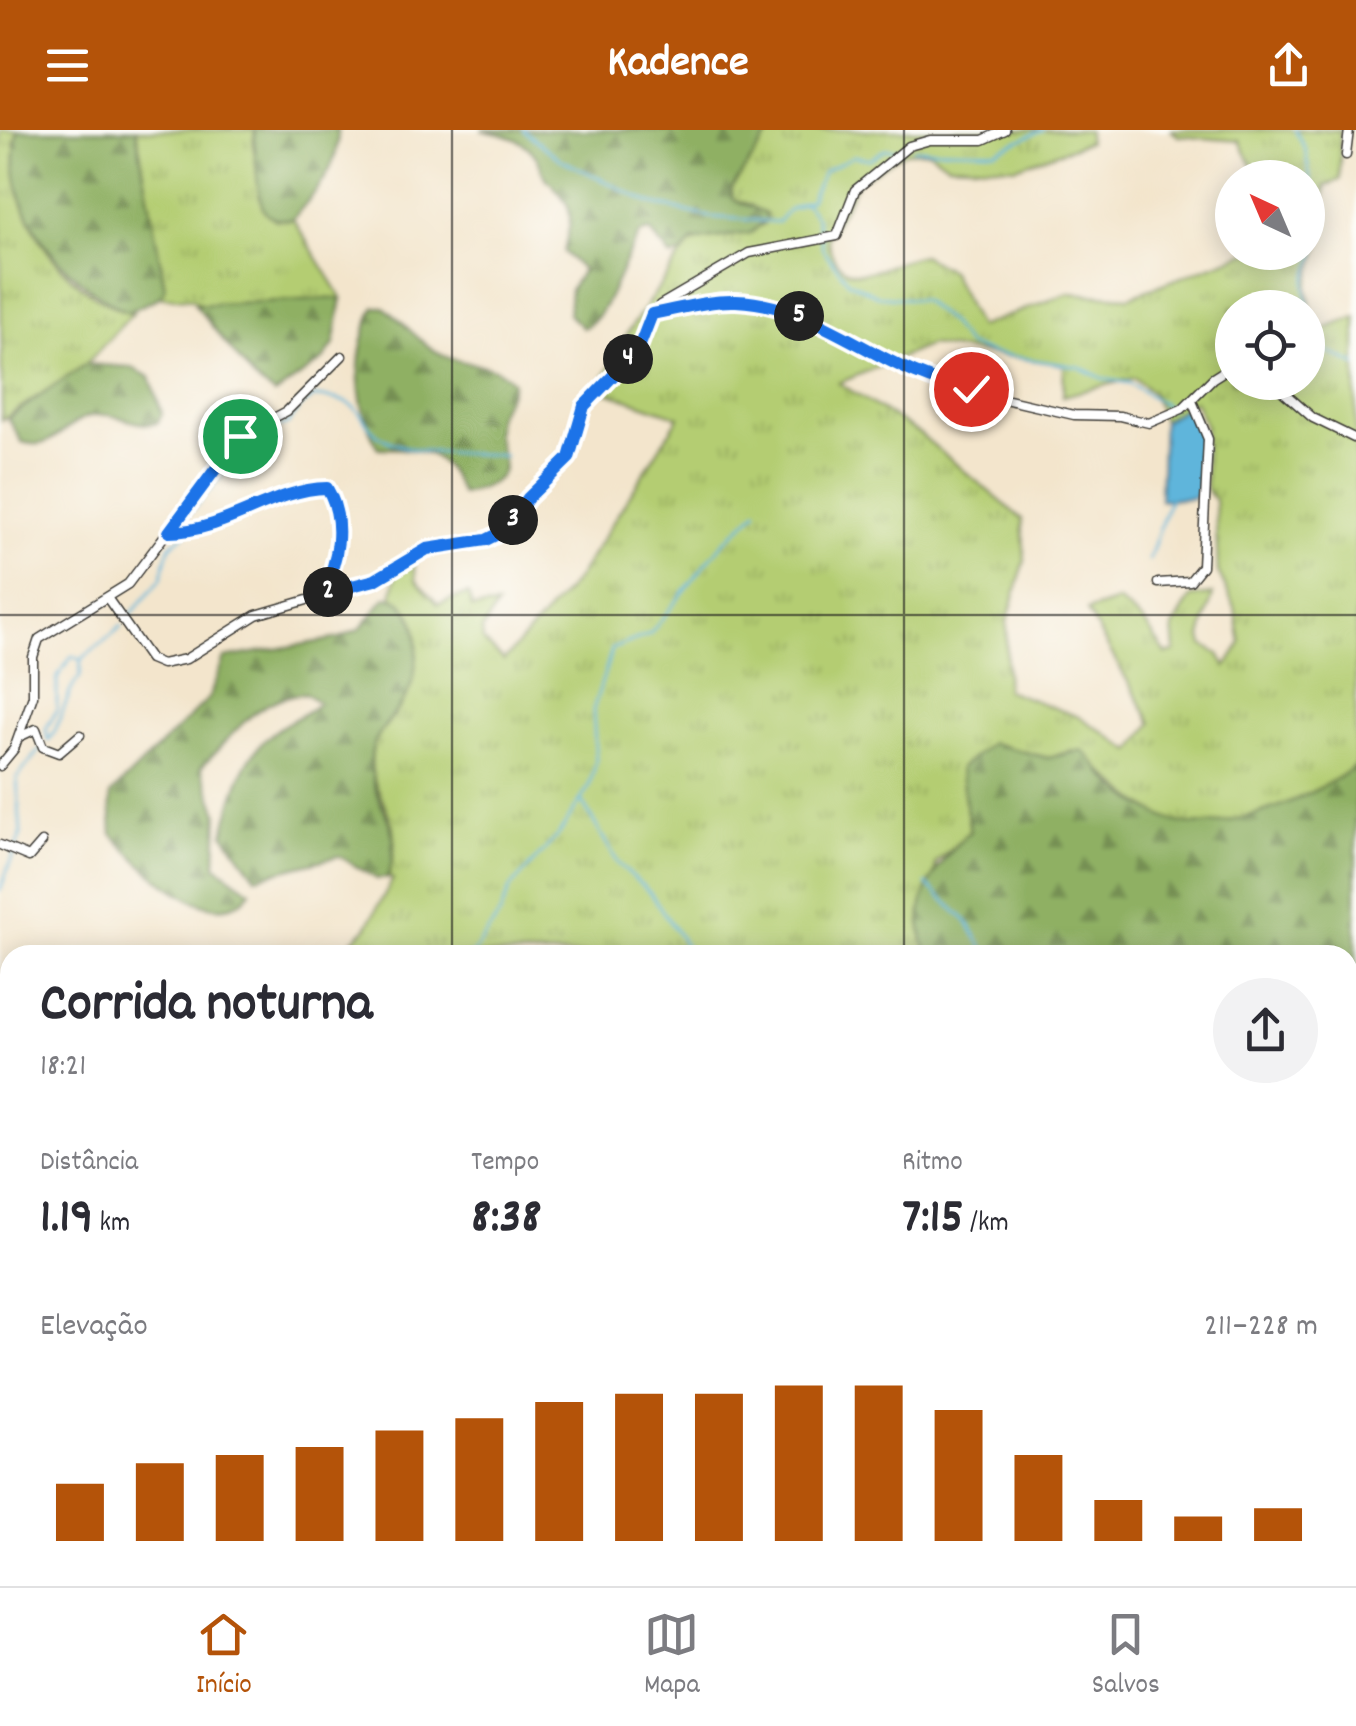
<!DOCTYPE html>
<html lang="pt">
<head>
<meta charset="utf-8">
<style>
	body { margin:0; font-family:Dekko,sans-serif; background:#f2f2f3; color:#2b2b33; height:100vh; display:flex; flex-direction:column; font-size:38px; white-space:nowrap }
	* { box-sizing:border-box; margin:0 }
	p { font-size:32px; color:#7c7c81 }
	.icon { flex:none; width:55px; height:55px; fill:none; stroke:currentColor; stroke-width:2; stroke-linecap:round; stroke-linejoin:round }
	.map { position:relative; flex:1; overflow:hidden }
	.side { position:absolute; left:0px; top:815px; width:1358px; height:642px; display:flex; flex-direction:column; background:#fff; border-radius:30px 30px 0 0; box-shadow:0 5px 25px #0003 }
	.side>* { flex:none }
	.needle { width:65px; rotate:316deg }
	.buttons { position:absolute; left:1215px; top:30px; display:grid; gap:20px }
	.buttons a { display:grid; place-items:center; width:110px; height:110px; border-radius:50%; background:#fff; box-shadow:0 5px 25px #0003; font-size:50px }
	.pin { position:absolute; display:grid; place-items:center; width:85px; height:85px; color:#fff; margin:-42px; border:5px solid #fff; border-radius:50%; box-shadow:0 2px 10px #0007 }
	.km { position:absolute; width:50px; height:50px; margin:-25px; border-radius:50%; background:#222; color:#fff; font-size:28px; line-height:50px; text-align:center }
	.round { display:grid; place-items:center; flex:none; width:105px; height:105px; border-radius:52px; background:#f2f2f3 }
	.head { display:flex; align-items:center; justify-content:space-between; height:170px; padding:0 40px }
	h1 { font-size:55px; font-weight:800; line-height:75px }
	.figures { display:grid; grid-template-columns:repeat(3,1fr); gap:15px; height:170px; padding:10px 40px }
	.figures div { display:grid; align-content:center }
	.figures b { font-size:50px; font-weight:800 }
	.figures small { font-size:28px; font-weight:400 }
	.figures p { font-size:28px }
	.chart { height:280px; padding:20px 40px }
	.chart p { display:flex; justify-content:space-between }
	.chart svg { width:100%; height:180px; margin-top:10px; stroke:#b45309; stroke-width:6 }
	header { display:flex; justify-content:space-between; align-items:center; height:130px; padding:0 40px; background:#b45309; color:#fff; font-size:45px; font-weight:800 }
	.tabs { display:flex; justify-content:space-around; align-items:center; height:140px; border-top:2px solid #e1e1e2; background:#fff; font-size:28px; color:#7c7c81 }
	.tabs a { display:grid; justify-items:center; gap:5px }
	.tabs .on { color:#b45309 }
	.map>svg:first-child { display:block }
	.grass { fill:url(#grass-tufts); stroke:#687447; stroke-width:2.5; fill-rule:evenodd }
	.forest { fill:url(#forest-firs); stroke:#566640; stroke-width:2.5 }
	.water { fill:#5eb5db; stroke:#3d687c; stroke-width:2.5 }
	.lines { fill:none; stroke-linecap:round; stroke-linejoin:round }
	.stream { stroke:#5eb5db; stroke-width:2.5 }
	.minor-casing { stroke:#3c3a36; stroke-width:11 }
	.minor { stroke:#fff; stroke-width:8 }
	.route-casing { stroke:#fff; stroke-width:20 }
	.route { stroke:#1a73e8; stroke-width:12 }
	.grid { fill:none; stroke:#1c1c1c; stroke-width:2.5; stroke-opacity:0.55 }
</style>
</head>
<body>
<header><svg class="icon" aria-label="menu" viewBox="0 0 24 24"><path d="M4 6h16M4 12h16M4 18h16"/></svg>Kadence<svg class="icon" aria-label="share" viewBox="0 0 24 24"><path d="M12 15V3M7 8l5-5 5 5M5 13v7h14v-7"/></svg></header>
<div class="map">
<svg width="1356" height="1456" viewBox="0 0 1356 1456">
	<defs>
		<pattern id="grass-tufts" width="24" height="20" patternUnits="userSpaceOnUse" patternTransform="scale(2.5)"><rect width="24" height="20" fill="#b4cd72"/><path d="M3 7l-1-3M5 7V3M7 7l1-3M15 17l-1-3M17 17v-4M19 17l1-3" fill="none" stroke="#9aaf62"/></pattern>
		<pattern id="forest-firs" width="22" height="20" patternUnits="userSpaceOnUse" patternTransform="scale(2.5)"><rect width="22" height="20" fill="#8fb064"/><path d="M5 1l3.5 6h-7zM16 11l3.5 6h-7z" fill="#748e52"/></pattern>
	</defs>
	<rect width="100%" height="100%" fill="#fdfcf7"/>
	<filter id="ink" filterUnits="userSpaceOnUse"><feTurbulence type="fractalNoise" baseFrequency=".01" numOctaves="2"/><feDisplacementMap in="SourceGraphic" scale="20" xChannelSelector="R" yChannelSelector="G"/><feConvolveMatrix kernelMatrix="1 2 1 2 8 2 1 2 1" color-interpolation-filters="sRGB"/></filter>
	<filter id="wash" filterUnits="userSpaceOnUse"><feTurbulence type="fractalNoise" baseFrequency=".0048" numOctaves="4" result="noise"/><feDisplacementMap in="SourceGraphic" scale="40" xChannelSelector="R" yChannelSelector="G"/><feGaussianBlur stdDeviation="2.25" result="paint"/><feColorMatrix in="noise" values="0 0 0 0 0 0 0 0 0 0 0 0 0 0 0 0 0 1.4 0 .05"/><feComposite in="paint" operator="in"/></filter>
	<g filter="url(#wash)">
		<rect width="100%" height="100%" fill="#f3e5cc"/>
		<!-- grass -->
		<path class="grass" d="M0,0h18c-18,73 42,164 115,183l-47,51 -84,56z
			M136,0h119l-1,21 20,68h19l49,79 -137,8 -15,-7 -30,-2 5,-9z
			M772,0h316v12l-72,25 -69,-3 -18,-13 -24,1 -47,30 -31,56c13,62 58,24 95,17l28,15 28,57 91,-34 60,4 116,-44 63,-1v-74l-49,-1 -20,-36 -61,-5 -7,-6h169v50l-15,6 -4,55 -14,47 9,44 40,-15v449c-36,27 -125,67 -172,58 -15,-2 -29,-11 -41,-19 -27,-17 -44,-43 -72,-54l-23,7 -57,-15 -31,25 10,63 -34,32 -11,84 3,8h-590l28,-27 27,-49 -5,-1c4,-15 8,-29 6,-45 -3,-28 -28,-49 -22,-81 4,-21 23,-34 31,-51 15,-31 26,-86 -11,-104l5,-27 17,-8 2,18 22,24 30,-10 4,14 25,-2 -15,24 1,11 21,19 73,-81 102,-162 -81,-28 32,-60 57,-82c13,-13 57,-12 77,-23l-13,-19 -19,-6 -1,-10zM1232,178h76v74h-76zM930,215c45,8 89,12 134,20l-1,31 71,-18 19,16 10,27 31,-20 11,24 1,64 9,11 3,72 17,36 6,35 -15,24 -7,-13 -16,-9 -2,-8 12,-43 -22,3 -18,30 2,24 -9,3 -22,-32 -26,-21 -31,10 65,112 -20,28 -50,-33 -76,-28 1,-68 18,-62 -3,-41 -102,-85 -81,-51z
			M0,882l10,7v156l-7,-4 5,-21 -8,-17z
			M0,1100l10,8v125h-10z
			M97,1448h243l-5,8h-229z"/>
		<!-- forest -->
		<path class="forest" d="M18,0h118l29,158 -5,9 -32,15c-66,-32 -128,-102 -110,-182z
			M255,0h83c1,41 -22,60 -45,89 -10,0 -23,1 -29,-9 -7,-14 -10,-64 -9,-80z
			M481,0h291l-41,59 2,10 33,14v7l-15,13 -58,8 -11,13 -11,3 -21,-26 -9,2c-20,26 -33,86 -58,95l-15,-14 2,-24 12,-20 -18,-18c9,-41 11,-43 -16,-72 -6,-6 -7,-15 -11,-22 -14,-22 -33,-22 -56,-28z
			M342,168l-8,46 -11,16 -48,34 -20,-14 -60,-75z
			M375,177h9c23,17 42,45 71,53 21,5 44,5 58,22 -2,14 -12,22 -16,36 -8,36 37,59 -36,76 -20,-45 -35,-45 -83,-46 -24,-44 -26,-95 -3,-141z
			M86,234l44,3 20,10 12,36 -4,10c-22,6 -46,-15 -71,-6 -26,9 -34,35 -65,25l-14,-24z
			M386,467c14,1 21,10 27,23 8,22 4,61 -10,82 -11,17 -33,35 -32,59 2,55 35,54 17,117l-11,1 -38,-23 -83,21 -32,-43c9,-40 19,-81 54,-105 14,-10 28,-14 41,-26l-14,-10c-51,5 -70,41 -104,74l17,46 -2,53 35,25c-36,50 -115,-29 -139,-57l-2,-39 99,-97 15,-40 116,-20 20,-9z
			M991,613l57,15 34,-8c11,9 16,19 26,29 15,16 38,30 58,39 47,23 151,-23 190,-52v250l-8,3v-64h-420c-22,-51 7,-90 42,-124l-10,-63z
			M340,1448h564l-4,8h-565z
			M960,1448h203l-8,8h-193z"/>
		<!-- water -->
		<path class="water" d="M1186,277c22,26 15,54 12,85l-4,6 -34,2 3,-79z"/>
		<g class="lines">
			<!-- stream -->
			<path class="stream" d="M523,0l37,29 90,44 60,14 68,5 10,-12 22,-10 14,-29 30,-15 16,3 15,-10 16,1
				M1295,0l10,19 13,71 -3,36 -10,27 6,53 7,11 38,18
				M913,19l82,2 48,-21
				M805,73l11,14 7,33 26,32 29,14 44,4 27,22 18,23 23,8 89,14 25,12 25,4 42,26
				M184,397l1,-9 42,-48 6,-17 12,-15 43,-14 14,-19 13,-8c56,1 40,28 71,43 37,18 80,10 119,16
				M1149,430l20,-60
				M127,489l34,-40 9,-33 15,-12
				M50,609c14,-20 15,-46 30,-62l1,-16
				M48,611l-2,-12 11,-19v-32l15,-22 9,4 41,-34
				M581,670l37,63 33,31 41,61
				M926,754l41,37 20,34
				M0,760l21,-56 -4,-56 24,-30
				M472,825l28,-41 10,-26 49,-54 30,-47 7,-25 -3,-52 19,-61 38,-15 72,-90 35,-33
				M0,964l10,8
				M0,1083v7
				M0,1122l9,6
				M1348,1134l8,3
				M0,1156l10,-28
				M1320,1448l36,1
				M14,1456l2,-8
				M1293,1456l26,-8"/>
		</g>
	</g>
	<g filter="url(#ink)">
		<g class="lines">
			<!-- minor casing -->
			<g class="minor-casing">
				<path id="minor" d="M1346,25l3,-25
					M653,184l75,-13 25,2 47,14 135,66 139,32 46,1 29,7 33,-14 31,-31 19,-12
					M1272,252l41,36 43,21
					M169,403c56,-1 103,-43 158,-45 19,31 13,75 -6,106
					M1158,453l32,-2 12,-15 6,-127 -16,-38
					M108,469l42,60 12,5 24,-5 70,-44 119,-35 52,-31 70,-13 72,-79 21,-60 48,-47 9,-27 13,-18 89,-52 88,-17 18,-46 54,-44 21,-6h53l22,-10
					M19,607l17,-8 7,18 16,6 21,-18
					M0,636l14,-17 19,-53v-39l6,-18 89,-55 112,-148 47,-25 55,-55
					M0,715l29,12 13,-15
					M0,1045l10,4
					M0,1285l5,85 -5,16"/>
			</g>
			<!-- minor -->
			<use href="#minor" class="minor"/>
		</g>
	</g>
	<g class="lines" filter="url(#ink)">
		<!-- route casing -->
		<g class="route-casing">
			<path id="route" d="M240,306l-71,96c56,0 103,-43 158,-44 19,32 12,75 -6,106l54,-14 52,-31 59,-9 18,-9 24,-33 41,-40 15,-52 54,-56 14,-36c27,-5 57,-14 84,-13 86,3 151,77 235,88"/>
		</g>
		<!-- route -->
		<use href="#route" class="route"/>
	</g>
	<!-- grid -->
	<path class="grid" d="M452,0v825M904,0v825M0,485h1356M0,971h10M1348,971h8M452,1448v8M904,1448v8"/>
</svg>
<div class="buttons">
<a><svg class="needle" viewBox="-14 -14 28 28"><path d="M0-13l5 13h-10z" fill="#e53935"/><path d="M0 13l5-13h-10z" fill="#7c7c81"/></svg></a>
<a><svg class="icon" aria-label="locate" viewBox="0 0 24 24"><circle cx="12" cy="12" r="6"/><path d="M12 2v4M12 18v4M2 12h4M18 12h4"/></svg></a>
</div>
<div class="pin" style="left:240px;top:306px;background:#1e9e55"><svg class="icon" aria-label="arrive" viewBox="0 0 24 24"><path d="M6 21V4h12l-3 4 3 4H6"/></svg></div>
<div class="pin" style="left:971px;top:259px;background:#d93025"><svg class="icon" aria-label="check" viewBox="0 0 24 24"><path d="M5 12l5 5 9-10"/></svg></div>
<b class="km" style="left:328px;top:462px">2</b>
<b class="km" style="left:513px;top:390px">3</b>
<b class="km" style="left:628px;top:229px">4</b>
<b class="km" style="left:799px;top:186px">5</b>
<section class="side">
<div class="head"><div><h1>Corrida noturna</h1><p>18:21</p></div><a class="round"><svg class="icon" aria-label="share" viewBox="0 0 24 24"><path d="M12 15V3M7 8l5-5 5 5M5 13v7h14v-7"/></svg></a></div>
<div class="figures">
<div><p>Distância</p><b>1.19<small> km</small></b></div>
<div><p>Tempo</p><b>8:38</b></div>
<div><p>Ritmo</p><b>7:15<small> /km</small></b></div>
</div>
<div class="chart"><p><span>Elevação</span>211–228 m</p>
<svg viewBox="0 0 160 44" preserveAspectRatio="none"><path d="M5 44V30M15 44V25M25 44V23M35 44V21M45 44V17M55 44V14M65 44V10M75 44V8M85 44V8M95 44V6M105 44V6M115 44V12M125 44V23M135 44V34M145 44V38M155 44V36"/></svg>
</div>
</section>
</div>
<nav class="tabs">
<a class="on"><svg class="icon" aria-label="home" viewBox="0 0 24 24"><path d="M3 11l9-7 9 7M6 9v11h12V9"/></svg>Início</a>
<a><svg class="icon" aria-label="map" viewBox="0 0 24 24"><path d="M3 6l6-2 6 2 6-2v14l-6 2-6-2-6 2zM9 4v14M15 6v14"/></svg>Mapa</a>
<a><svg class="icon" aria-label="saved" viewBox="0 0 24 24"><path d="M7 4h10v16l-5-4-5 4z"/></svg>Salvos</a>
</nav>
</body>
</html>
